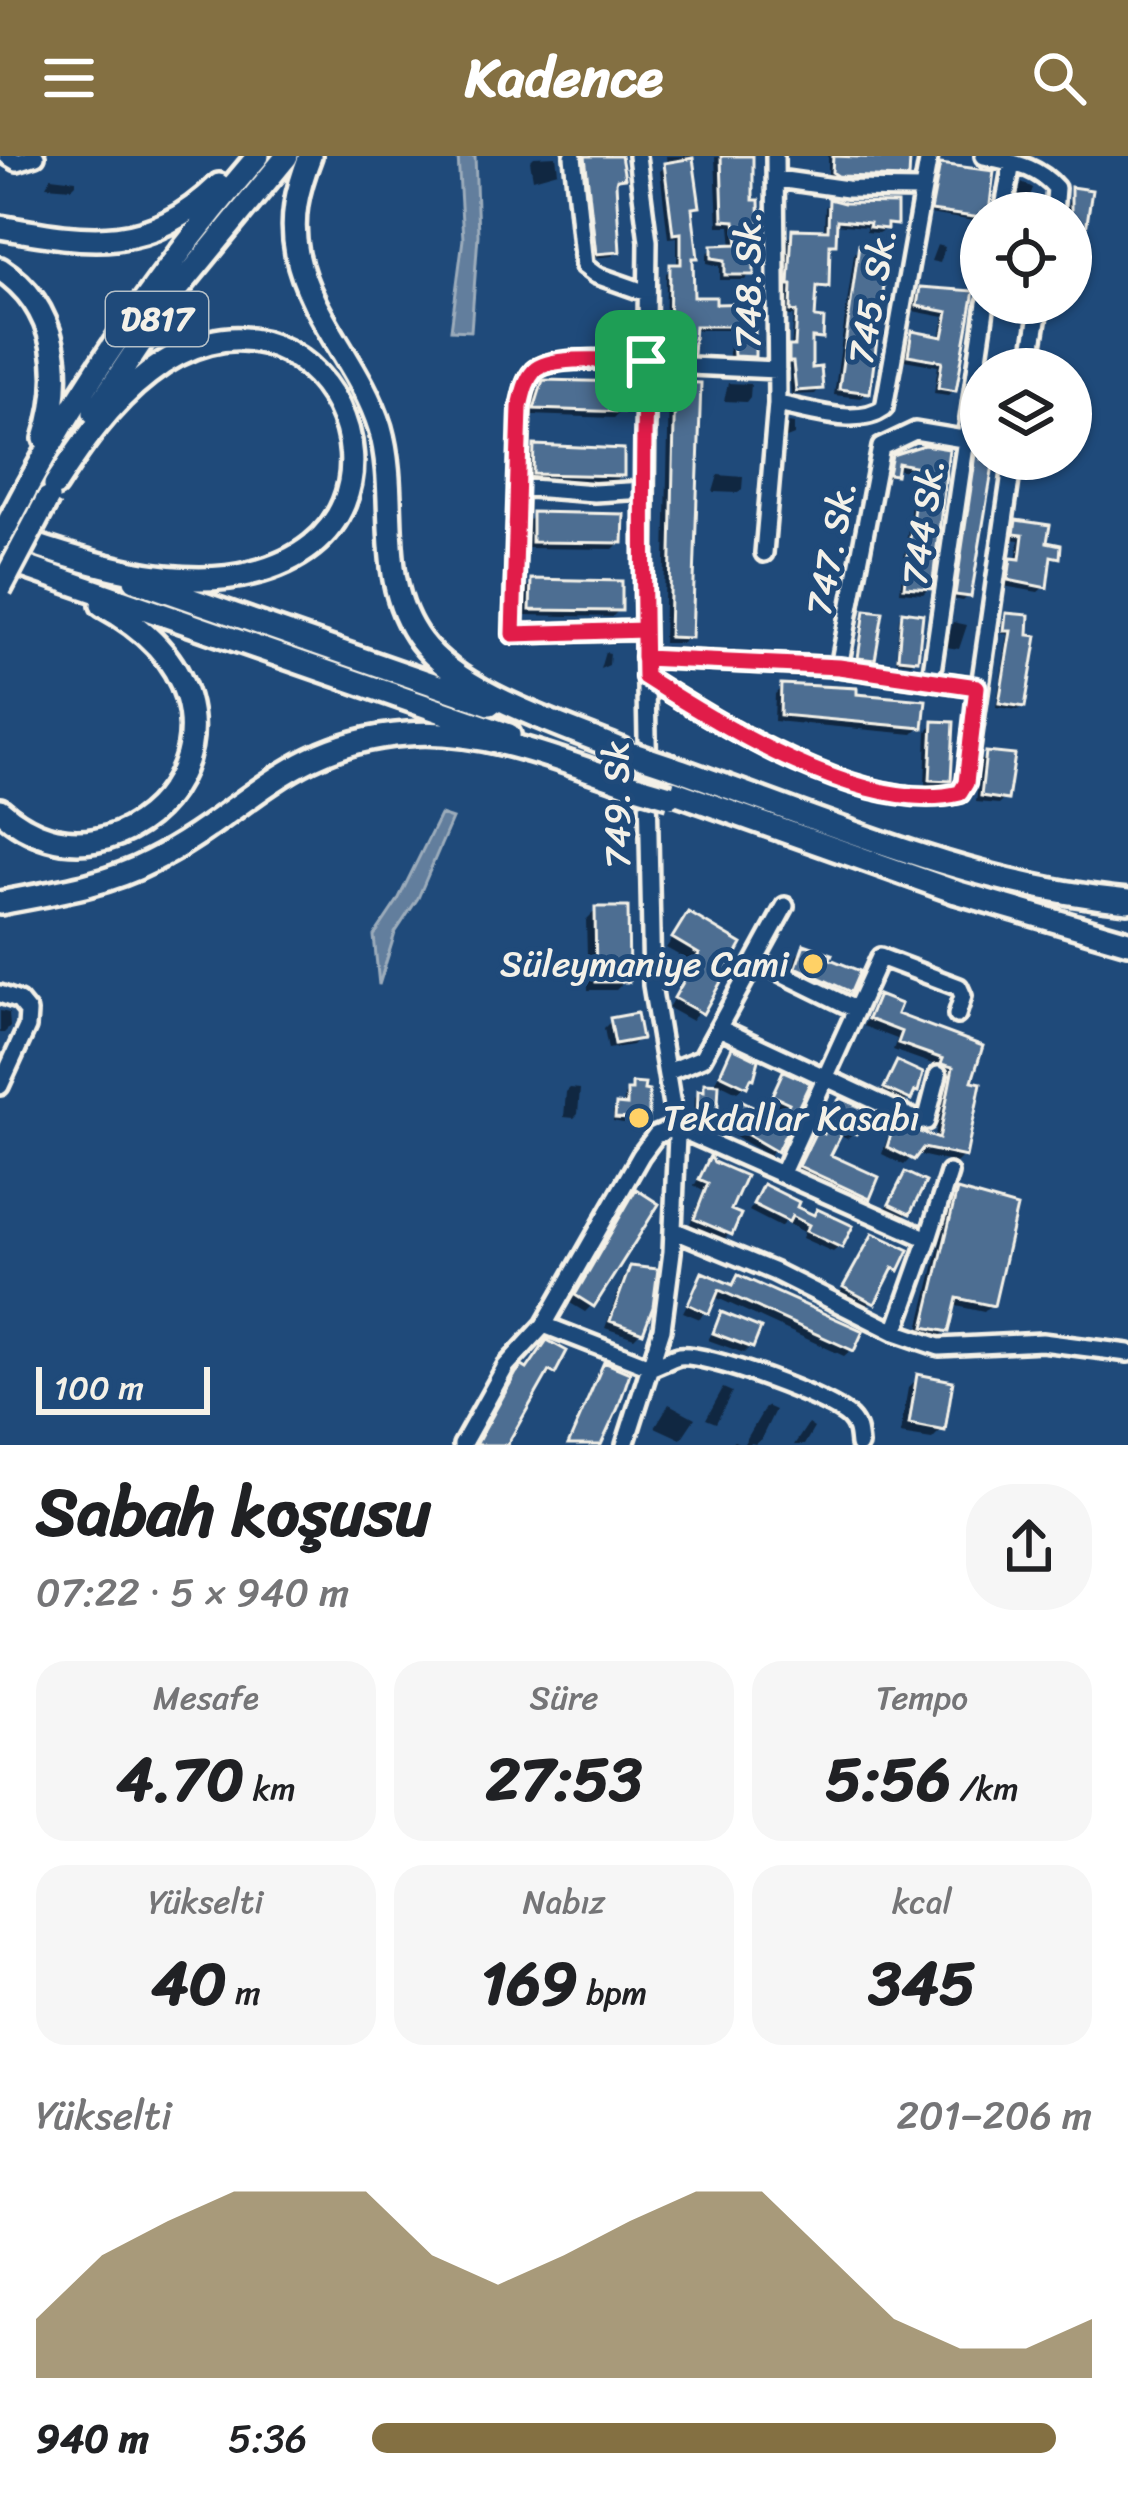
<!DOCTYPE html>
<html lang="tr">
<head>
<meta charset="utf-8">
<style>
	body { margin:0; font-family:Sriracha,sans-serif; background:#f6f6f6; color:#202124; height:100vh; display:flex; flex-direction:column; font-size:45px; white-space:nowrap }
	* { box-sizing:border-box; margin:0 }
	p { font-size:39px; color:#757577 }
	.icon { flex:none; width:66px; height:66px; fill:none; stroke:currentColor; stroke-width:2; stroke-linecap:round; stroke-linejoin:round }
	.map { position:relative; height:1289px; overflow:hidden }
	.details { display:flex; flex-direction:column; background:#fff; flex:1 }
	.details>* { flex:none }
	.buttons { position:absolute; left:960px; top:36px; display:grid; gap:24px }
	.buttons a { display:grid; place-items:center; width:132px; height:132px; border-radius:50%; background:#fff; box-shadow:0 3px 9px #0004; font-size:60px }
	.scale { position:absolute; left:36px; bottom:30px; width:174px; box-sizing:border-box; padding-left:12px; border:6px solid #f4f1e8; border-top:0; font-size:33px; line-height:42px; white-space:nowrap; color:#f4f1e8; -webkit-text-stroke:9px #1f4a7a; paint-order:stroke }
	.pin { position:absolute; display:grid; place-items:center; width:102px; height:102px; color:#fff; margin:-51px; border-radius:24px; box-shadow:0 6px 18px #0006 }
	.round { display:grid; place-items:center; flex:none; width:126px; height:126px; border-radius:48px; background:#f6f6f6 }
	.summary { display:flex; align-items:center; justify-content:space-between; height:204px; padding:0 36px }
	h1 { font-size:66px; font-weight:700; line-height:90px }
	.metrics { display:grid; grid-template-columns:repeat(3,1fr); gap:18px; height:204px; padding:12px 36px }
	.metrics div { display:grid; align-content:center; border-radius:30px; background:#f6f6f6; text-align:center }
	.metrics b { font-size:60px; font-weight:700 }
	.metrics small { font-size:33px; font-weight:400 }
	.metrics p { font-size:33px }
	.chart { height:336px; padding:24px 36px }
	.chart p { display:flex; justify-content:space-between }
	.chart svg { width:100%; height:216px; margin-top:12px; fill:#847042; opacity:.7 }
	ul { padding:0 36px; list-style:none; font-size:39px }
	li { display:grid; grid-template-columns:192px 144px 1fr; align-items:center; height:90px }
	li i { height:30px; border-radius:15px; background:#847042 }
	header { display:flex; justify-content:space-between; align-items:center; height:156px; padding:0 36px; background:#847042; color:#fff; font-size:54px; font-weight:700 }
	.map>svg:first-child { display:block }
	.water { fill:#627e9d; stroke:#9cacbb; stroke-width:3 }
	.shadow { fill:#0007 }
	.building { fill:#4d6e92; stroke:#f4f1e8; stroke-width:3 }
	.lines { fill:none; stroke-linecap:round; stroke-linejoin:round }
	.minor-casing { stroke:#f4f1e8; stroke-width:24 }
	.highway-casing { stroke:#f4f1e8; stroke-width:30 }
	.minor { stroke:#1f4a7a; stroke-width:15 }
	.highway { stroke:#1f4a7a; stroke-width:21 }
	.highway-bridge-casing { stroke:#f4f1e8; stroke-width:30; stroke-linecap:butt }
	.highway-bridge { stroke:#1f4a7a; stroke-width:21 }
	.route-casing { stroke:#fff; stroke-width:24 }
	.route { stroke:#e11d48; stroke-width:15 }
	.poi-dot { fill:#ffd166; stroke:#1f4a7a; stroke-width:4.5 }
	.labels { text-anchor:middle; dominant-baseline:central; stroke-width:10; stroke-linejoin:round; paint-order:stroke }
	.shield { fill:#1f4a7a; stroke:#b4bfc7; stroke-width:3 }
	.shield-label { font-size:33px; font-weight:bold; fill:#f4f1e8 }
	.street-label { font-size:36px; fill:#f4f1e8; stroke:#1f4a7a }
	.poi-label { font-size:36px; fill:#f4f1e8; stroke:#1f4a7a; text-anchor:end }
</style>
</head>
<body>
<header><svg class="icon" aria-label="menu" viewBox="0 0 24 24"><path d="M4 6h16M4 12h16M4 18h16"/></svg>Kadence<svg class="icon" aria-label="search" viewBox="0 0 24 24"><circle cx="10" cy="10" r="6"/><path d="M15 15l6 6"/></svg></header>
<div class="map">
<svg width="1128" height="1289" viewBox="0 0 1128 1289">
	<rect width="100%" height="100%" fill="#1f4a7a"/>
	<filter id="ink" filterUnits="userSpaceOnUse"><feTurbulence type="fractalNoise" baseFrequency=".00833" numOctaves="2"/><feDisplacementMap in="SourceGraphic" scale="24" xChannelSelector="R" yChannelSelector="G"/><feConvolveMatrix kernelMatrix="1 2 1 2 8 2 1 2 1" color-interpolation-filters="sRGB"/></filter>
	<g filter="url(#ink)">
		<!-- water -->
		<path class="water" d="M458,0h17l3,79 -7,96 -20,-1 12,-91z
			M440,659l12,4 -34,79 -23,35 -16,52 -5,-49 24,-36z"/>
		<!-- shadow -->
		<path class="shadow" d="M556,0l2,16 -25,7 -3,-18 4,-4z
			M579,0h30l13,21 -9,5 4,69 -5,5 -20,2z
			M666,0h25l6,50 -6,5 4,46 -5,4 1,39 22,7 39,-1v50l-6,5 -17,-1 -1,-30h-36l-2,23 -5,5 -20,-1 1,-84 11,-6v-30l-9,1 -8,-67 7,-6z
			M750,0v47l7,46 -6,6v18l-6,7h-25v-14l-13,-3v-9l6,-6 19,-1 -2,-21h-12l-3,-69z
			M828,0l47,3 34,-3 -3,20 -6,7 -72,-6z
			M941,11l45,46h-5v9l-52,-8 8,-43z
			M51,21l25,3v4l-4,4 -26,-2z
			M1022,26l11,6 -7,19 -11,-1z
			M1072,34l10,51 -5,4h-6v-32h-6z
			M830,46l64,22 -16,9 -12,-1v-5l-32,-3v19l-7,7 -1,35 -12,5 -2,31 8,17 -11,5v28l11,17 -5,6 -24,1 -2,-29h-4l-1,-12 7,-6 3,-32h-7l1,-26 -3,-1 3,-51 6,-6 30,1 1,-26z
			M937,89l8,2 -5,16 -9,-2z
			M860,91l7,144 -6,7 -27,-3 20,-141z
			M921,134l49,4 -16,95 -6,6 -14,-2 4,-27 -34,-6 3,-20 6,-6 27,5 4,-22 -31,-6 2,-15z
			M1049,147h19l-5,10 -14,-3z
			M993,195l15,2 -3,16h-19z
			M544,227l77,28 -7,7 -85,-3 8,-25z
			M728,227l23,1 -1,13 -4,5 -22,-1z
			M676,229l13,251 -7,7h-19l6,-251z
			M789,267l5,1v11l-10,4z
			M535,292l86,27 -7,7 -86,-2v-25z
			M945,296l-16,136 -6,6 -23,-2 15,-120 -21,-3 -1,5 -9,5 3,-15 6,-6z
			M977,301l4,2 -12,136 -6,6 -11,-2 20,-136z
			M718,319l25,2 -1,12 -4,4 -25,-1z
			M534,359l86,27 -7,7 -87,-1 1,-26z
			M1017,367l40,33 -10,6 -3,25 -6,5 -35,-6 3,-19 10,-6 3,-21 -9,-1z
			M532,426l87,28 -7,7 -88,-2 1,-26z
			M866,457l6,46 -4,4 -12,-2 6,-43z
			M903,458l12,45 -4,4 -15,-2 3,-43z
			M1007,460l19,2 -4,88 -4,4 -22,-3 12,-73h-6l1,-13z
			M953,466l14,3 -8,24 -13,-2z
			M605,496l5,1 -1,12 -9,4z
			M782,531l72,9 66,31 -7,7 -139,-13 1,-27z
			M934,568l15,56 -7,7 -17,-1 2,-55z
			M987,599l18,43 -6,6 -23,-2 5,-41z
			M596,754l30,70 -10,10h-28l-2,-70z
			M689,760l49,29 -46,76 -24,-13 25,-45 -27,-15z
			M805,791l44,43 -8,8 -51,-23 7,-20z
			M879,842l14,18 86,31 -11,36 -5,73 -7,7 -41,-9 -11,11 -22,-11 5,-15 12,-11 35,12 14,-66 -12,-4 2,-4 -45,-16 4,-11 -34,-13z
			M0,855l9,2 1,14 -6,6h-4z
			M611,865l28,17 -7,7 -24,4 -4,-21z
			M733,895l11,34 -7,7 -22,-11z
			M897,908l19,27 -14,14 -23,-10z
			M784,919l22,10 -37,71 -44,-25 17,-27 37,19 6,-13 -17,-8z
			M633,930l13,37 -4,4 -29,-6v-10l11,-3v-12z
			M706,930l8,35 -4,4h-16l1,-28z
			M570,932l10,1 -2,25 -4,4 -10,-1 2,-25z
			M834,952l20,24 -7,7 -9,-4 -11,22 40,40 -7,7 -66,-31 16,-32 10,-5z
			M709,1004l18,52 3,21 -7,7 -34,-14 14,-35 -9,-5z
			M906,1019l2,37 -7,7 -17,-8z
			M764,1032l29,20 47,38 -7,6 -31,-14 2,-6 -19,-10 -5,5 -31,-16z
			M636,1037l-44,112 -7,7 -15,-9z
			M957,1038l34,111 -7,7 -32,-7 -6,26 -7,7 -21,-5 32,-132z
			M874,1081l23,32 -11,6 -20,34 -28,-14z
			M631,1113l10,62 -7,7 -29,-10 19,-52z
			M702,1119l28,12 9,-9 112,72 -7,6 -131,-60 -13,23 -17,-7z
			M722,1160l29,30 -7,7 -36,-13z
			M540,1195l12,21 -7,7 -3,-2 -38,68h-31l36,-61 14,-14 3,2z
			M604,1209l-5,80h-31l30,-73z
			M918,1222l24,51 -10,10 -32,-5 8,-46z
			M723,1232l9,4 -16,31 -10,-4z
			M669,1248l26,14 -14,21 -26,-12z
			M766,1250l9,4 -14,29 -6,5 -4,-1 -1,2h-21l5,-4 9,4z
			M808,1268l6,4 -10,17h-10z"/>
		<!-- building -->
		<path class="building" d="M585,0h36l4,22 -8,1 -1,4 4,69 -24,2z
			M721,0h32v44h6l1,50 -6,1v24h-29v-15l-13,-2v-13l26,-1 -3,-23 -12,-1z
			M833,0l77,3 -1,19 -71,-2 -6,-4z
			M693,2l7,49 -8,1 6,50h-5l1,39h22v7l39,-1v54l-21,-1 -2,-30h-37l-2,28 -24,-1 1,-89h11v-31l-8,1 -9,-71z
			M940,8l54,7 -5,42h-8v5l-50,-7z
			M1071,31l21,3 -8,53 -13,-2z
			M829,43l15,4 53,1v21l-10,-1v5l-18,-2 1,-4 -33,-3 -1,24h-6l-1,43 -12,-1 -2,32 9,1 -1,20 -11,-1v30l9,-1 2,22 -27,2 -3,-29h-4v-16h6l2,-34 -6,-1 1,-26h-3l3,-56 36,1z
			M859,88l30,4 -19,145 -31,-4z
			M920,131l54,4 -18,100 -18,-3 4,-27 -34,-6 4,-24 31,6 5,-25 -31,-6z
			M543,224l82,2 -1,30 -90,-3z
			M675,226l26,1 -9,255 -23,-1z
			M534,289l90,4v27l-91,-2z
			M924,289l25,4 -17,140 -28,-2 15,-120 -21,-4 -2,12 -8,-1 4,-19z
			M976,298l5,1v4h13l-23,138 -16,-2z
			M532,356l92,2 -1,29 -91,-1z
			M1016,364l34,5 -3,17 14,3 -1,13 -9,-2 -4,32 -39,-8 3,-22 9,1 3,-24 -9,-1z
			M531,423l91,2v30l-92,-1z
			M865,454l18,2 -8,48 -17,-2z
			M902,455l21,3 -5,46 -20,-2z
			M1006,457l23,2 -1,20 9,1 -12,71 -26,-4 12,-72h-7z
			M781,528l76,4v6l69,6 -3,28 -143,-13z
			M933,565l21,1 -3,59 -21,-1z
			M986,596l29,3 -7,45 -27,-4z
			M595,751h33l1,75h-33z
			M688,756l54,32 -39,70 -29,-16 25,-44 -27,-16z
			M804,788l28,10 -2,5 30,12 -9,21 -55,-25z
			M878,839l23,9 -4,10 86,32 -11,35 9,2 -15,74 -43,-9 -9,12 -27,-13 6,-19 5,-4 41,15 14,-72 -12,-3 2,-5 -45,-16 4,-11 -34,-13z
			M637,857l5,26 -27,5 -5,-26z
			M732,891l27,13 -5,19 -3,-1 -4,9 -27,-13z
			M897,905l26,12 -5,19 -3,-1 -4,9 -27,-12z
			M783,915l27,12 -33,69 -48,-28 12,-24 39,20 9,-17 -17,-8z
			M632,927l13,1 -1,6 5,1v34l-19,-1v-5l-15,-1 1,-14 11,1v-15h5z
			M704,927l15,1 -2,39 -20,-2 1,-31 6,1z
			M840,942l27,12 1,7 -12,17 -12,-5 -13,26 48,22 -9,22 -71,-33 17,-35 8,3 6,-21z
			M710,1000l4,6 32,14 -15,34 10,4 -9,21 -38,-16 14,-36 -9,-4z
			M905,1016l21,10 -16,32 -21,-10z
			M763,1028l36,18 -2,5 17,8 3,-6 36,17 -11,22 -36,-17 3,-6 -17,-9 -3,6 -36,-18z
			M636,1033l23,15 -65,103 -19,-12z
			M957,1034l60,17 -23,99 -37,-8 -8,34 -25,-5z
			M873,1077l36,17 -10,21 -6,-3 -18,36 -32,-17z
			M630,1110l28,3 -5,38 -10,26 -33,-12z
			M702,1116l31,13 5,-10 125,56 -9,20 -135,-61 -10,24 -21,-10z
			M721,1156l40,16 -8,20 -40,-15z
			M547,1184l20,11 -12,23 -6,-3 -42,74h-31l40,-72 6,-7 5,3z
			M604,1206l26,11 -12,35 -17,37h-33z
			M917,1218l36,7 -8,50 -36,-7z"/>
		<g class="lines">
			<!-- minor casing -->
			<g class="minor-casing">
				<path id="minor" d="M7,0l10,6 19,-6
					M573,0l11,110 12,9 51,18
					M984,0c28,7 52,9 72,32l-2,25
					M778,23l69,10 74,1
					M1003,57l9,-50
					M646,208l131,6
					M1029,213l11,-66
					M777,248c30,5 80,24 107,4l45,-252
					M518,331l76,6 51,-3
					M764,397l13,-149 -2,-248
					M644,474l-131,4 8,-227c2,-13 4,-26 13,-36 18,-17 87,-10 112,-10
					M644,502l195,9
					M645,521c76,48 222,139 315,116l6,-10 47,-324
					M931,522l55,-375
					M977,531l-138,-20 42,-220 34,-16 66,11
					M757,805l98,48
					M0,838l19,7 9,11 -1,15 -27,59
					M719,872l200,93h7l12,-46
					M668,916l34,-14 83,-152
					M782,1017l98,-216 79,30 4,9 -6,19
					M673,1074l102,42 120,60 44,15 103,-5 86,11
					M928,1083l21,-66
					M544,1169l108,42c8,-3 19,-9 27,-11 26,-4 154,43 171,62 8,8 8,17 9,27
					M462,1289l44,-79 38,-41 97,-170 15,-20 19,-8 253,112 -33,93
					M625,1289l37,-116 10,-77 5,-116 -25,-151 -8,-396 4,-348 -11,-85"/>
			</g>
			<!-- highway casing -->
			<g class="highway-casing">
				<path id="highway" d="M310,0c-13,34 -20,62 -13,98 13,63 64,112 83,174 20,70 -6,151 41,213 41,54 139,83 201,109
					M0,71c90,16 147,27 219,-42
					M0,113c59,38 65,108 45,170
					M94,257l78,-117 115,-140
					M26,333c65,-120 143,-229 232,-333
					M11,381c72,25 165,55 241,36 200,-48 65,-332 -104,-199 -39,30 -67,71 -93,111
					M0,402l509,177
					M135,424l355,124
					M672,611c149,52 298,119 456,134
					M672,635l284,101 172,50
					M0,654c125,112 300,-98 102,-205
					M0,747c50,-10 104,-17 150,-41 96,-48 138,-120 257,-128 75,-6 153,26 222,50"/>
			</g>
			<!-- minor -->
			<use href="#minor" class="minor"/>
			<!-- highway -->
			<use href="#highway" class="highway"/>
			<!-- highway-bridge casing -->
			<g class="highway-bridge-casing">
				<path id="highway-bridge" d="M0,382l26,-49
					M0,433l48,-91
					M633,598l39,13
					M629,628l41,12"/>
			</g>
			<!-- highway-bridge -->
			<use href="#highway-bridge" class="highway-bridge"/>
		</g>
	</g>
	<g class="lines" filter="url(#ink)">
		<!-- route casing -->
		<g class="route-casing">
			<path id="route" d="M646,205c-4,105 -3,211 -1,316 76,49 221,139 315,116l6,-10 11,-96 -138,-20 -195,-9v-28l-131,4 7,-227c3,-12 5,-26 14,-36 17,-17 87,-10 112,-10"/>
		</g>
		<!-- route -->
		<use href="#route" class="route"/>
	</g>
	<!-- markers -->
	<g class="poi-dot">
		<circle cx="813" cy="808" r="12"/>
		<circle cx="639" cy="962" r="12"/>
	</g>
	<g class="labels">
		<!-- shield labels -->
		<rect class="shield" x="106" y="136" width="102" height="54" rx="9"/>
		<g class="shield-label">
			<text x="157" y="163">D817</text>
		</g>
		<!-- street labels -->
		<g class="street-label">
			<text transform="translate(748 124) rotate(-90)">748. Sk.</text>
			<text transform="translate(872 140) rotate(-80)">745. Sk.</text>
			<text transform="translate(923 366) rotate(-82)">744 Sk.</text>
			<text transform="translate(831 392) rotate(-79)">747. Sk.</text>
			<text transform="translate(617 649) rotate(-91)">749. Sk</text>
		</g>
		<!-- poi labels -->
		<g class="poi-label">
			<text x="789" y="808">Süleymaniye Cami</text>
			<text x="663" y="962" text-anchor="start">Tekdallar Kasabı</text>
		</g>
	</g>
</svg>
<div class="buttons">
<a><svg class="icon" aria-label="locate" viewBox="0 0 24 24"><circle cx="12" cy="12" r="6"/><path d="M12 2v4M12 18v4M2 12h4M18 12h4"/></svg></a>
<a><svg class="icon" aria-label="layers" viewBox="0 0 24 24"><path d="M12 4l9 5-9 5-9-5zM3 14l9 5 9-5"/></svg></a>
</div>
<div class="scale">100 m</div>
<div class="pin" style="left:646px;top:205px;background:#1e9e55"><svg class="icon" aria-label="arrive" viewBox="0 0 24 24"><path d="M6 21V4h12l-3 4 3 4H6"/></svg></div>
</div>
<section class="details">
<div class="summary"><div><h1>Sabah koşusu</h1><p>07:22 · 5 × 940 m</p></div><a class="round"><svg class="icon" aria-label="share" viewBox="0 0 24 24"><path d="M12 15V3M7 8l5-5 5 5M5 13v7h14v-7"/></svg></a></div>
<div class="metrics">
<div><p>Mesafe</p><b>4.70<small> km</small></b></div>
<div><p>Süre</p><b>27:53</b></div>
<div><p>Tempo</p><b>5:56<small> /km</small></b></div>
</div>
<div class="metrics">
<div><p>Yükselti</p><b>40<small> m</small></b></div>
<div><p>Nabız</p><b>169<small> bpm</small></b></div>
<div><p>kcal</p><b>345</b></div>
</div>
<div class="chart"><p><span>Yükselti</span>201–206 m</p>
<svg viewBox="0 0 160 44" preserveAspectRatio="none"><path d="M0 44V32L10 19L20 12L30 6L40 6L50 6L60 19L70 25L80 19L90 12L100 6L110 6L120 19L130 32L140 38L150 38L160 32V44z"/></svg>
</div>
<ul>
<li><b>940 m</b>5:36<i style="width:95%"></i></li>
</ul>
</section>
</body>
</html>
